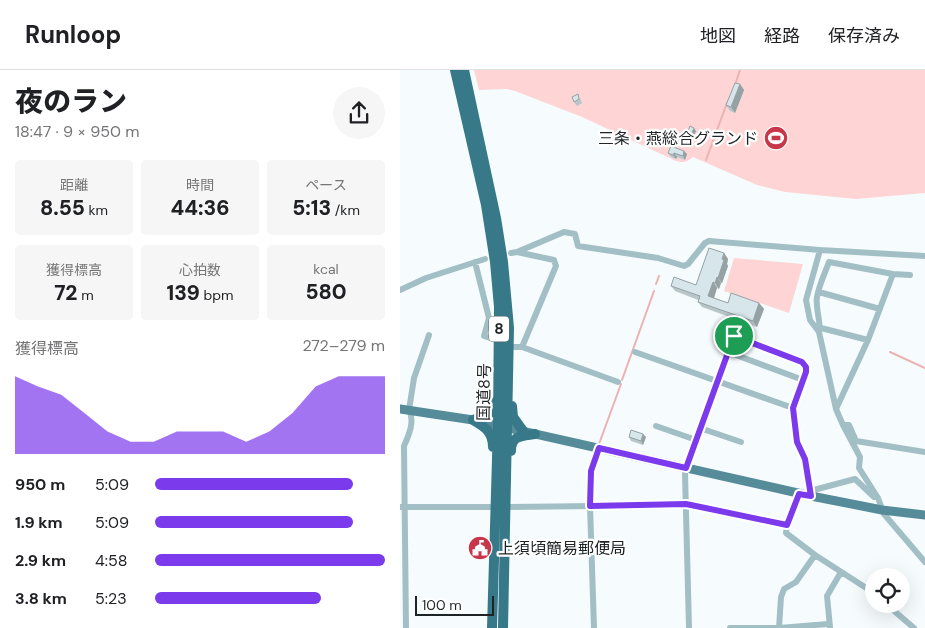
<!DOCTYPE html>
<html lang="ja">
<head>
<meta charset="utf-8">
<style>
	body { margin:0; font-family:"DM Sans","Noto Sans JP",sans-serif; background:#f6f6f6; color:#202124; height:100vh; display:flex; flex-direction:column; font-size:19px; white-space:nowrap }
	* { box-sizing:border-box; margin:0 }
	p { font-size:16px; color:#757577 }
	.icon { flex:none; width:28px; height:28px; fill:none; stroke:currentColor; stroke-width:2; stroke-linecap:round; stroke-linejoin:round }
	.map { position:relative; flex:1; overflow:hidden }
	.drawer { display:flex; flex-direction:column; background:#fff; width:400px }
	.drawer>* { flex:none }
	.buttons { position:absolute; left:465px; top:498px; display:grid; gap:10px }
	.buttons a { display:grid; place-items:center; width:45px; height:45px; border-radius:50%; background:#fff; box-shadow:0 5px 20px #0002; font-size:25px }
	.scale { position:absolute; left:15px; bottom:12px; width:79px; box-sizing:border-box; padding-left:5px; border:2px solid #1e2425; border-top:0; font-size:14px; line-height:18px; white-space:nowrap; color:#1e2425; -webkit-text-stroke:4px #fff; paint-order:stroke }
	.pin { position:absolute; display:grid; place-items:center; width:42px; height:42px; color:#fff; margin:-21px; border:2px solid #fff; border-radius:50%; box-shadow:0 1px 5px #0007 }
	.round { display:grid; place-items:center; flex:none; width:52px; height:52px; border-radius:26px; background:#f6f6f6 }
	.headline { display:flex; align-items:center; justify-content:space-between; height:85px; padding:0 15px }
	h1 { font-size:28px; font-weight:800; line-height:38px }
	.metrics { display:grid; grid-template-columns:repeat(3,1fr); gap:8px; height:85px; padding:5px 15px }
	.metrics div { display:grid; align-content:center; border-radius:5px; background:#f6f6f6; text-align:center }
	.metrics b { font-size:21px; font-weight:800 }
	.metrics small { font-size:14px; font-weight:400 }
	.metrics p { font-size:14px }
	.chart { height:140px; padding:10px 15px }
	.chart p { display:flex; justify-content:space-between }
	.chart svg { width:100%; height:90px; margin-top:5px; fill:#7c3aed; opacity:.7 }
	ul { padding:0 15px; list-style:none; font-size:16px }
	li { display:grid; grid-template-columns:80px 60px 1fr; align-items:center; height:38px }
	li i { height:12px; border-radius:6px; background:#7c3aed }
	header { display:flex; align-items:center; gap:30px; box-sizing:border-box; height:70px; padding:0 25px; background:#fff; border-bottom:1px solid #e0e0e0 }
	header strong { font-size:24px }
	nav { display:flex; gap:28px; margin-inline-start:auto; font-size:18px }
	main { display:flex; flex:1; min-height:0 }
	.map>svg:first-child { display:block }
	.pitch { fill:#fed4d4 }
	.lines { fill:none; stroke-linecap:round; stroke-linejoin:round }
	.stream { stroke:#edb1b1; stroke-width:2 }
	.minor { stroke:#a3bfc6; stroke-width:6 }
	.major { stroke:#568c99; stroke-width:9 }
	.highway { stroke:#377989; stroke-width:10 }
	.wall { fill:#b8c6ca }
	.shaded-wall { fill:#96a1a4 }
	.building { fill:#d6e6eb; stroke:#96a1a4 }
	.route-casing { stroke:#fff; stroke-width:10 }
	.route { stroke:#7c3aed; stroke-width:6 }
	.labels { text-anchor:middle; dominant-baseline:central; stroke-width:4.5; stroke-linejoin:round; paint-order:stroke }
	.shield { fill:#fff; stroke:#626666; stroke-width:1 }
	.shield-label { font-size:15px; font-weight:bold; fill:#1e2425 }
	.poi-label { font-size:16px; fill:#1e2425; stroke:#fff; text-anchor:end }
	.street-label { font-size:16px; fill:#1e2425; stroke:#fff }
</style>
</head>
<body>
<header>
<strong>Runloop</strong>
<nav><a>地図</a><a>経路</a><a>保存済み</a></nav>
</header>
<main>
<section class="drawer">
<div class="headline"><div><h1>夜のラン</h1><p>18:47 · 9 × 950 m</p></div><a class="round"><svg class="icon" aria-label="share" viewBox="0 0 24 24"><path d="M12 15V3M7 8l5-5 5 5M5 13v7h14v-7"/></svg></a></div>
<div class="metrics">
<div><p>距離</p><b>8.55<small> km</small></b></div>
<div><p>時間</p><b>44:36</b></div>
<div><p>ペース</p><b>5:13<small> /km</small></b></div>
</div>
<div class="metrics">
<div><p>獲得標高</p><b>72<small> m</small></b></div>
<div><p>心拍数</p><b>139<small> bpm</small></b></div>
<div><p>kcal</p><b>580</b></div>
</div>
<div class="chart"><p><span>獲得標高</span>272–279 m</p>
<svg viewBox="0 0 160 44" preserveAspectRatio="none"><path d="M0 44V6L10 11L20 15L30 24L40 33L50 38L60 38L70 33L80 33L90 33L100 38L110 33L120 24L130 11L140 6L150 6L160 6V44z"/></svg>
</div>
<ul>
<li><b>950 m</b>5:09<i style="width:86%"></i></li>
<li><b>1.9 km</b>5:09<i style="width:86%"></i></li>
<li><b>2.9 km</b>4:58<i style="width:100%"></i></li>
<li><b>3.8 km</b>5:23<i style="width:72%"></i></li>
</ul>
</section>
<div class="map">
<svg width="525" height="558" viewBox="0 0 525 558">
	<rect width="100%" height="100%" fill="#f6fcfe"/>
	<!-- pitch -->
	<path class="pitch" d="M74,0h451v123l-69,6 -71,-7 -28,-7 -64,-28c-6,5 -9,6 -17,4l-94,-44 -67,-26 -8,-2 -28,1z
		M334,188l69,6 -14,49 -65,-22z"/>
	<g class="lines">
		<!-- stream -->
		<path class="stream" d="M335,15l5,-15
			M306,90l21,-57
			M256,214l3,-8
			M490,282l35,16
			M222,310l32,-89
			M199,374l22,-60"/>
		<!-- minor -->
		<path class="minor" d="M420,180l-14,50 4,20 9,12 17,77 7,16 17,32 -1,11 19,30 6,16 41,48
			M117,182l37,8 2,6 -34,81
			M111,183l6,-1 47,-20 11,2 3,12 80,12 26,8 4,-2 17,-21 4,-2 111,9 105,6
			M75,192l14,56 -5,18 15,5
			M0,220l26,-12 59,-19
			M419,222l61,17
			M421,258l47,12
			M419,262c3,-6 -4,-24 -2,-35 2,-12 8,-24 12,-35l64,12 17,1
			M334,266l68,25 4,6v5l-13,36
			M109,277h13l96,35
			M235,282l158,56 4,34 8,17 6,37
			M328,282l75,28
			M436,339l32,-69 25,-66
			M443,355h6l7,16 69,11
			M256,356l40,14
			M300,358l41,14
			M410,421l45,-12 19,18
			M399,424l-12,31 -1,8 29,22 59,38
			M1,437h95
			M106,437l180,-2 101,20
			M486,534l28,24
			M430,557l-3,-31 14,-24
			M6,558l-2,-182c5,-11 11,-25 5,-36l5,-32 15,-43
			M194,558l-4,-122 1,-35 8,-23
			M289,558l-4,-155 53,-148
			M330,558h49l49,-4
			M379,558l2,-31 3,-8 12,-7 19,-27"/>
		<!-- major -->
		<path class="major" d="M0,339l73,11 338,76 71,14 43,5"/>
		<!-- highway -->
		<path class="highway" d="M55,0l31,135 9,57 4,45 -1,118 -6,203
			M64,0l32,148 7,44 6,66 -6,300
			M112,336l1,11 10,14
			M73,350c11,-4 22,-5 22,-18
			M73,350c12,7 20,12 20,27
			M111,381c0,-16 11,-15 24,-17"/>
	</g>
	<!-- wall -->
	<path class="wall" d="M340,14l4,6 -9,23 -5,-2 -4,-6z
		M180,28l2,5 -5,3 -3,-4z
		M288,61h8l-3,7 -18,8 -5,-7z
		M284,81l3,3 -2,6 -8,-3 -1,2 -5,-2 -3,-4z
		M324,183l4,6 -1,5 1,2 -6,17h-1l-2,6 -2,-1 -3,10 14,5h31l5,6 -7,18 -55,-20 -4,-5v-2l-23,-9 -4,-5 25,-1z
		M243,364l3,3 -3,8 -12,-4 -2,-4z"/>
	<!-- shaded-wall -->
	<path class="shaded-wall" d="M340,14l4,6 -9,23 -4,-6z
		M294,58l2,3 -3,7 -2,-3z
		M284,81l3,3 -2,6 -2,-4z
		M274,83l3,4 -1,2 -3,-4z
		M324,183l4,6 -1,5 1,2 -6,17 -4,-5z
		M317,207l4,6 -2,6 -4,-6z
		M313,212l4,6 -4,13 -5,-5z
		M359,233l5,6 -7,18 -4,-6z
		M243,364l3,3 -3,8 -2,-4z"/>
	<!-- building -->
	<path class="building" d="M335,13l5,1 -9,23 -5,-2z
		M178,24l1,5 -5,3 -2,-5z
		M290,56l4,2 -3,7 -19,8 1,-3 -3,-1 18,-8z
		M271,76l13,5 -1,5 -9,-3 -1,2 -5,-2z
		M309,178l15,5 -2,6 2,1 -6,18 -1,-1 -2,6 -2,-1 -5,14 20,7 3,-10 28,10 -6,18 -55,-19 2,-6 -29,-10 3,-9 22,8z
		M231,360l12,4 -2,7 -12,-4z"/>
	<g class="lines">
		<!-- route casing -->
		<g class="route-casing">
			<path id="route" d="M334,266l68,26 4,5v5l-13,36 4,34 8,17 6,37 -12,-2 -12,31 -101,-21 -96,2 1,-35 8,-23 87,20z"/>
		</g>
		<!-- route -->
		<use href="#route" class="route"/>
	</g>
	<!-- icons -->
	<defs>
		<g id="stadium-disc" transform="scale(1.25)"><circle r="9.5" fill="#c73749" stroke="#fff"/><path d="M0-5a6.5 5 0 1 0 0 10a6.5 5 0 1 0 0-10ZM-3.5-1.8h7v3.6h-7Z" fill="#fff"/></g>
		<g id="civic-disc" transform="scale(1.25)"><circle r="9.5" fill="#c73749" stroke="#fff"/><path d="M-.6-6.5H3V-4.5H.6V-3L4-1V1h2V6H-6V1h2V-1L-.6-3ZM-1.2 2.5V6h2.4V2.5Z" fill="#fff"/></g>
	</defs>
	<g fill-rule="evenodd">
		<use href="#stadium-disc" x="376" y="68"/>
		<use href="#civic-disc" x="80" y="478"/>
	</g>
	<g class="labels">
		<!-- shield labels -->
		<rect class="shield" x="89" y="246.5" width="20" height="25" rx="4"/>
		<g class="shield-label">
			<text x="99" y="259">8</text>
		</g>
		<!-- poi labels -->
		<g class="poi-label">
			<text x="358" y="68">三条・燕総合グランド</text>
			<text x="98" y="478" text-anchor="start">上須頃簡易郵便局</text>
		</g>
		<!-- street labels -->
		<g class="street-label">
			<text transform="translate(84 322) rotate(-89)">国道8号</text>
		</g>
	</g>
</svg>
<div class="buttons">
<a><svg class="icon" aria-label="locate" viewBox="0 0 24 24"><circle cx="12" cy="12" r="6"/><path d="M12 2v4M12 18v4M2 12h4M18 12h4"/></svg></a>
</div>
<div class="scale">100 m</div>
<div class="pin" style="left:334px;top:266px;background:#1e9e55"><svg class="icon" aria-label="arrive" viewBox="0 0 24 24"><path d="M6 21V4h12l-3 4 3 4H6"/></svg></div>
</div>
</main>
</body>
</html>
